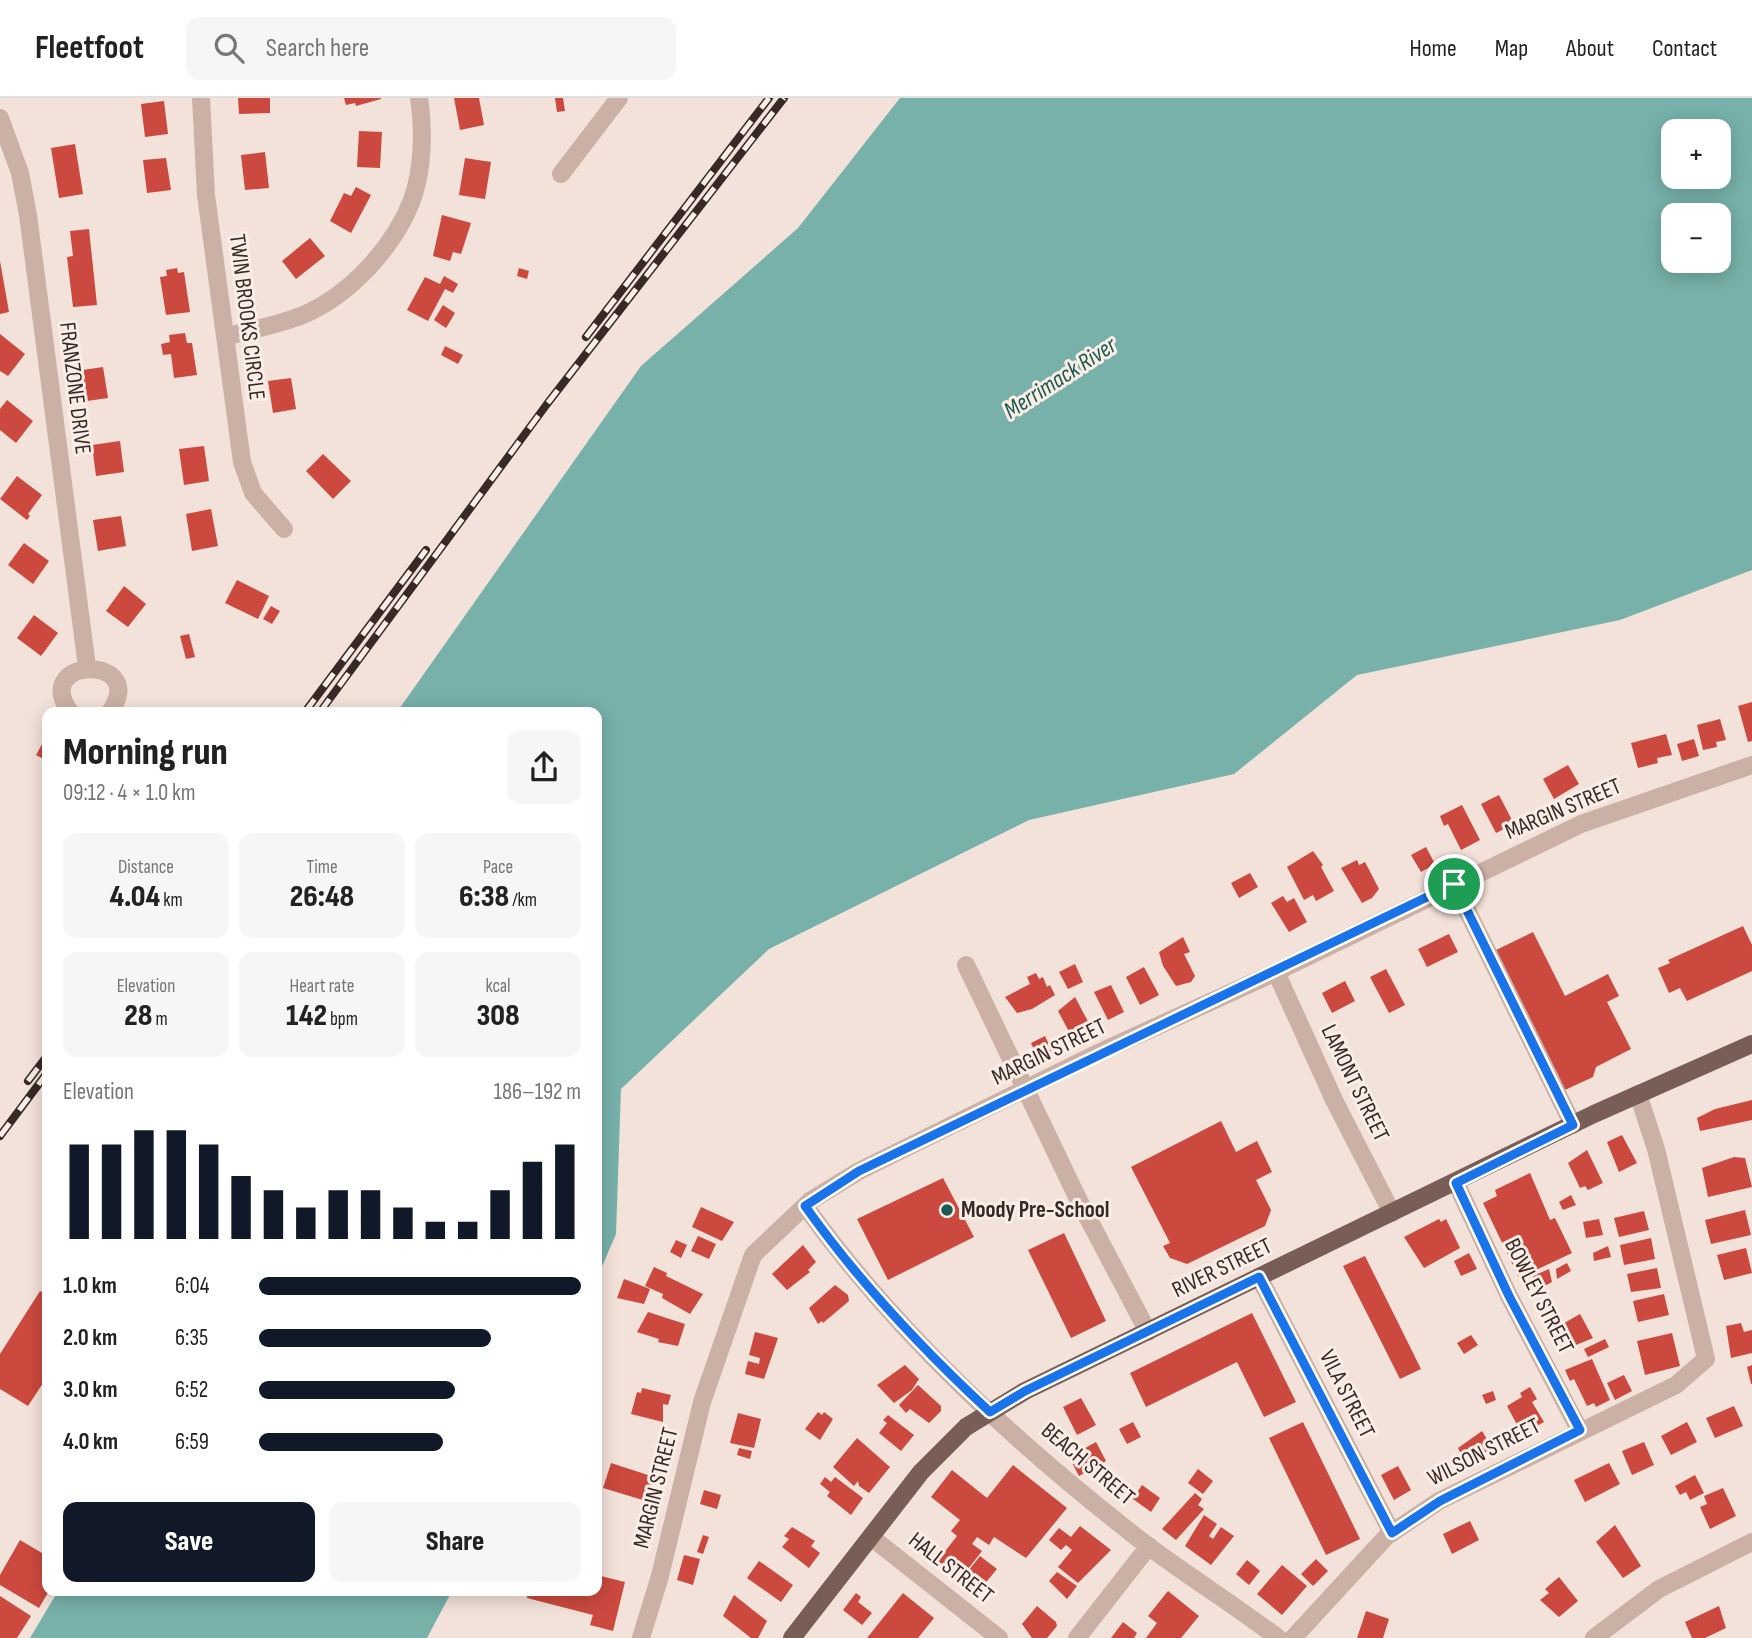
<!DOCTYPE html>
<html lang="en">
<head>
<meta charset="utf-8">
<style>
	body { margin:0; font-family:"Sofia Sans Condensed",sans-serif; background:#f6f6f6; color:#222; height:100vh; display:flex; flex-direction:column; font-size:26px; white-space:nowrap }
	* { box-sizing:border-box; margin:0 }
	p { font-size:23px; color:#767676 }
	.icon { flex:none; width:38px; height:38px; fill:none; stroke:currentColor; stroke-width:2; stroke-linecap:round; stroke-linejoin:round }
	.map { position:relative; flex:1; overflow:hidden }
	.panel { position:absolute; left:42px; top:609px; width:560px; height:889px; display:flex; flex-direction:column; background:#fff; border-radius:14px; box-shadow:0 4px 18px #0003 }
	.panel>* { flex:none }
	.fabs { position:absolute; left:1661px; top:21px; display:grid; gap:14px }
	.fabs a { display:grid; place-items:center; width:70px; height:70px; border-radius:14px; background:#fff; box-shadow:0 4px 18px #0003; font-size:35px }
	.pin { position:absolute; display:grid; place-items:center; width:60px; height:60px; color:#fff; margin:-30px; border:4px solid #fff; border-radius:50%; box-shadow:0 2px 7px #0007 }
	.round { display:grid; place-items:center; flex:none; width:74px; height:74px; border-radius:14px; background:#f6f6f6 }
	.head { display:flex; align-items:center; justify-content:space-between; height:119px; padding:0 21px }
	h1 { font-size:38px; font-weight:800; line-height:52px }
	.metrics { display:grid; grid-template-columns:repeat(3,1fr); gap:10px; height:119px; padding:7px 21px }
	.metrics div { display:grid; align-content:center; border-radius:14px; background:#f6f6f6; text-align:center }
	.metrics b { font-size:30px; font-weight:800 }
	.metrics small { font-size:19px; font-weight:400 }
	.metrics p { font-size:19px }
	.chart { height:196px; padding:14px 21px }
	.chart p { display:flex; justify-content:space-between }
	.chart svg { width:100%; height:126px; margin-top:7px; stroke:#111827; stroke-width:6 }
	.primary-button { display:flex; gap:14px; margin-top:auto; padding:14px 21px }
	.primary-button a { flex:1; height:80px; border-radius:14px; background:#111827; color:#fff; font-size:28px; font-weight:800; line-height:80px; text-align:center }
	.primary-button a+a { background:#f6f6f6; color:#222 }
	ul { padding:0 21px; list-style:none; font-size:23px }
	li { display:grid; grid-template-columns:112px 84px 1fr; align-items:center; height:52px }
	li i { height:18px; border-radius:9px; background:#111827 }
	header { display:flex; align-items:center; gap:42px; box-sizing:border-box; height:98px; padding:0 35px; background:#fff; border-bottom:2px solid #e0e0e0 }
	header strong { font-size:33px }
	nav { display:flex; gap:38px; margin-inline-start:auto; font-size:24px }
	.search { width:490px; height:63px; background:#f6f6f6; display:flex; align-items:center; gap:18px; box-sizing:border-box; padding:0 24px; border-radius:14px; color:#767676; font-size:26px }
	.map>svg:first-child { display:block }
	.water { fill:#77b1aa; fill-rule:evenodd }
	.building { fill:#cb493e }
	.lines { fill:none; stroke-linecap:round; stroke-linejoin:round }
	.minor { stroke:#cbb0a5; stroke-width:18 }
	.major { stroke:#795d57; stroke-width:18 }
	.rail-casing { stroke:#362926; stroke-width:8 }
	.rail { stroke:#faede6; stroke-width:5; stroke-dasharray:16; stroke-linecap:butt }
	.route-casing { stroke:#fff; stroke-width:14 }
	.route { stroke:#1a73e8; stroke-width:9 }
	.poi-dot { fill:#1a5a53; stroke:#faede6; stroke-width:2.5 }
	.labels { text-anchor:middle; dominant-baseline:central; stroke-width:6; stroke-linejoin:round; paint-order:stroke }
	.street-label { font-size:23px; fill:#362926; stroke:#faede6 }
	.poi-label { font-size:23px; font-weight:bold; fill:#362926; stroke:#faede6; text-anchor:start }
	.water-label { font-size:24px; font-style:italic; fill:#1a5a53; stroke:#faede6 }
</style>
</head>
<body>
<header>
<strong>Fleetfoot</strong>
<div class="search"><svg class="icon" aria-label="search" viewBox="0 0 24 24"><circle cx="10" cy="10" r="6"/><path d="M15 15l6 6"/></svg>Search here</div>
<nav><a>Home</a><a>Map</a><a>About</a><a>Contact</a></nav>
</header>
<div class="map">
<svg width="1752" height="1540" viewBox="0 0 1752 1540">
	<rect width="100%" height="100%" fill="#f3e2d9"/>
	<!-- water -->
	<path class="water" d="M900,0h852v472l-132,50 -263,55 -123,99 -205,46 -260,129 -148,140 -5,145 -19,44v-566h-200l244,-346 157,-138zM1673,33h45v46h-45zM1673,117h45v46h-45z
		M58,1493h394l-25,47h-397z"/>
	<!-- building -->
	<path class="building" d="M238,0h32v15l-31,1z
		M344,0h37v1l-25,7 -1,-3 -9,2z
		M454,0h25l5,27 -24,5z
		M555,0h8l2,13 -8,1z
		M164,3l4,33 -23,3 -4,-33z
		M359,33l23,1 -2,36 -23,-1z
		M75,46l8,50 -24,4 -8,-50z
		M265,54l4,36 -24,2 -4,-35z
		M166,60l5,32 -24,3 -4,-33z
		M465,60l26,4 -6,37 -26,-4z
		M356,89l15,8 -20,38 -21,-12 14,-28 7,3z
		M442,117l29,8 -10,31 -8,-2 -3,9 -17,-5z
		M89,131l8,76 -24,2 -6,-50 6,-1 -3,-25z
		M310,140l15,18 -29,23 -14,-18z
		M0,163l9,51 -9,2z
		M177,170l1,5 6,-1 6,40 -24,3 -6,-38 7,-1 -1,-6z
		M519,170l10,3 -2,8 -10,-3z
		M444,178l14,8 -5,9 -8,-4 -17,32 -21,-11 18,-33 15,7z
		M443,207l12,8 -9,15 -12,-8z
		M185,235l2,10h5l5,32 -23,3 -3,-24 -8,1 -2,-11 9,-2 -1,-7z
		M0,236l25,20 -17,22 -8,-5z
		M445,248l18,9 -5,9 -17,-9z
		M103,269l5,31 -28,4 -4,-31z
		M291,280l5,31 -23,4 -5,-32z
		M7,302l26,21 -17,22 -16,-13v-21z
		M120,343l4,31 -28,4 -4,-31z
		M204,348l5,35 -25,4 -5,-36z
		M323,356l28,27 -18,18 -27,-28z
		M17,378l25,19 -14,19 2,2 -3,4 -27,-21z
		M211,411l7,37 -26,5 -6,-37z
		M121,418l5,30 -28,5 -5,-31z
		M24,445l25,18 -16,23 -25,-19z
		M237,482l32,16 -11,23 -33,-16z
		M124,488l22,18 -18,23 -22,-16z
		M271,508l9,5 -8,13 -9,-5z
		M34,517l24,18 -17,23 -24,-18z
		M189,536l6,23 -9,2 -6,-23z
		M1752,604v39l-4,1 -10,-36z
		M1720,621l6,21 -10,2 1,5 -14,3 -6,-25z
		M1666,636l6,21 -15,3 1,5 -20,5 -7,-25z
		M47,637v26l-11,-6z
		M1694,641l5,17 -17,5 -5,-17z
		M1568,667l11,19 -25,15 -11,-20z
		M1499,697l15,29 -18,9 -15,-29z
		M1462,707l18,35 -19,10 -13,-26 -4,2 -4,-10z
		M1426,749l9,17 -14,8 -10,-17z
		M1313,753l10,14 -2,2 13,24 -18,10 -3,-6 -9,5 -17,-33z
		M1357,762l2,5 6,-3 14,27 -7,9 -10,5 -21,-35z
		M1250,775l8,14 -19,11 -8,-15z
		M1283,798l4,6 7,-4 13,24 -18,10 -18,-29z
		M1743,828l9,19v26l-65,30 -7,-13 -11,5 -11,-25 12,-5 -2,-3z
		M1533,834l32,64 43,-22 11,22 -12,6 24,47 -35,18 -3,10 -28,13 -73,-138z
		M1449,836l9,18 -31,15 -9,-18z
		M1183,839l7,15 -6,2 11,22 -4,6 -15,4 -13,-20 -4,-14z
		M1075,866l8,18 -15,7 -9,-17z
		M1144,869l15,28 -19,10 -14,-28z
		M1386,871l19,36 -16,8 -19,-36z
		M1036,875l3,6 4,-2 4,10 3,-2 5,10 -23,14 -15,4 -12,-16 25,-13 -3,-7z
		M1345,883l10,20 -23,12 -10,-20z
		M1111,887l13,27 -16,8 -14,-28z
		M1075,899l17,32 -19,10 -15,-28z
		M1045,938l7,15 -14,7 -7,-15z
		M1752,1002v20l-52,11 -3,-13 18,-9z
		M1221,1023l15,31 21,-11 15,31 -16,8 15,30 -6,16 -78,38 -17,-6 -7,-12 7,-3 -39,-76z
		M1622,1037l15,28 -18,9 -12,-30z
		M1587,1052l16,33 -15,7 -3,-4 -5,2 -12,-25z
		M1734,1059l11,1 7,29 -44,10 -6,-29z
		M1530,1075l20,47 5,-2 17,35 -53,25 -36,-75 14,-7 -2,-6z
		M943,1080l31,59 -86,43 -31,-61z
		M1571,1097l5,10 -13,5 -4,-8z
		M701,1109l33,15 -12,19 -30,-14z
		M1745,1112l6,25 -40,9 -6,-24z
		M1644,1113l5,19 -30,7 -5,-19z
		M1439,1121l2,3 5,-3 14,29 -36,20 -20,-31z
		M1599,1121l4,16 -17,3 -3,-16z
		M1064,1135l42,88 -35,17 -43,-88z
		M698,1138l18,8 -7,15 -18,-8z
		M1651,1140l4,21 -31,6 -4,-20z
		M676,1142l11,5 -6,13 -11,-6z
		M803,1147l13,17 -8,8 2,2 -23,18 -15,-16z
		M1608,1148l3,11 -17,4 -1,-8z
		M1746,1150l6,25 -28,7 -7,-25z
		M1469,1155l8,16 -16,7 -7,-15z
		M1365,1158l56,113 -21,10 -57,-113z
		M1567,1165l4,8 -14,8 -1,-10z
		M654,1169l13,6 -1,3 37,18 -13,20 -28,-16 1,-4 -18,-8z
		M1657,1170l4,20 -30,4 -4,-18z
		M1549,1171l3,13 -13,7 -6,-13z
		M624,1181l26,10 -6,15 -27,-6z
		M835,1187l13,10 1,6 -26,22 -1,-2 -4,3 -9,-16z
		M40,1193l7,4v82l-19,29 -28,-17v-35z
		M1664,1196l5,21 -31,7 -5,-21z
		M648,1214l37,12 -7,22 -20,-4 1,-3 -22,-7z
		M1252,1215l44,89 -32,15 -27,-55 -91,45 -16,-34z
		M1580,1216l13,24 -34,14 -6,-12 6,-3 -5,-8z
		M1741,1225l3,9 8,-2v23l-21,5 -5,-32z
		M755,1234l23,6 -14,41 -19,-5 3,-13 11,3 1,-6 -11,-3z
		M1672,1235l8,33 -35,9 -8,-34z
		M1471,1237l7,10 -14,9 -7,-11z
		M1605,1241l4,8 -21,10 -4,-8z
		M1592,1261l18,41 -14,7 -2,-4 -7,3 -13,-27 -4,2 -5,-11z
		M905,1267l14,14 -7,11 -18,13 -17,-18z
		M1752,1267v19h-1l-4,-17z
		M1624,1277l8,16 -17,9 -8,-17z
		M918,1287l23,21v5l-12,12 -19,-14 -4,4 -7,-8z
		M1530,1289l7,12 -5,3 12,20 -22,12 -15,-28 15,-9 -2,-4z
		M642,1290l29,7 -3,10 -5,-1v18l-32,-8 6,-22 4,1z
		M1493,1293l3,9 -10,4 -4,-9z
		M1081,1300l15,27 -19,10 -14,-28z
		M1734,1308l9,20 -28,12 -9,-20z
		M818,1314l4,3 2,-3 9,7 -13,21 -15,-11z
		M738,1315l23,6 -7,29 -24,-5z
		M888,1317l26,20 -13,16 -22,-18 8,-10 -4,-3z
		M1133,1324l8,15 -14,7 -8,-15z
		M1303,1324l57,117 -34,16 -57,-117z
		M1687,1324l10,20 -26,13 -10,-19z
		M1482,1333l11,18 -20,11 -2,-4 -7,4 -6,-12z
		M857,1340l33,29 -21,26 -10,-7 -1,-5 -4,5 -21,-19z
		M1096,1344l10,19 -27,15 -10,-19z
		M1644,1344l10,23 -22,10 -10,-24z
		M739,1350l13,3 -2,8 -13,-4z
		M611,1365l43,14 -8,24 -43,-13z
		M1609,1365l11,21 -35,18 -11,-22z
		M1013,1367l54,43 -41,50 -32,-21 -5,8 -12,-8 -5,7 10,7 -21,27 -11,-9 -2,3 -12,-9 21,-27 -6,-5 9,-11 -29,-23 21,-27 35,28z
		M1398,1368l13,24 -17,10 -13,-25z
		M1198,1371l15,12 -10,13 -15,-11z
		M1695,1377l9,18 -14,7 -4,-8 -6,3 -5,-9z
		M825,1379l6,5 4,-5 28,21 -12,17 -24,-19 3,-4 -10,-8z
		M1142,1387l18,13 -9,14 -18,-13z
		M1723,1390l13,28 -26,13 -10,-22 7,-3 -3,-8z
		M704,1392l17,5 -4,14 -17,-5z
		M1195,1395l7,6 -4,6 6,4 -28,31 -14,-11z
		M1204,1417l13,9 -8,12 4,3 8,-12 13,9 -23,29 -26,-19z
		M1470,1423l9,19 -27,14 -9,-20z
		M1615,1427l26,41 -18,12 -27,-36z
		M1080,1428l31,24 -33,33 -20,-16 14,-17 -6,-5 -5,5 -12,-10 10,-12 12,9z
		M792,1429l23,14 -4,5 9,7 -11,15 -27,-21 7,-8 -5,-3z
		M703,1437l6,2 -6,17 -6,-2z
		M20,1442l27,16 2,35 -10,17 -39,-23v-10z
		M684,1457l16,4 -7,26 -16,-5z
		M980,1458l17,13 -19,23 -16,-13z
		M1316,1461l12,12 -15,15 -12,-12z
		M1247,1462l13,11 -11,14 -13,-11z
		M759,1463l34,24 -12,17 -34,-24z
		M1282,1467l25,21 -25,29 -25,-21z
		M1057,1474l20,14 -10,13 -18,-18z
		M597,1477l28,7 -12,49 -23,-6 3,-10 -66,-17 1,-7h69z
		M1559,1479l19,24 -19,16 -19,-17 9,-7 -4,-4z
		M1168,1493l31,25 -18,22h-35l11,-15 -9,-7z
		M856,1495l5,4 -3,5 14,11 -10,12 -19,-15z
		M903,1495l31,25 -16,20h-51z
		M734,1497l33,26 -9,17h-7l-28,-22z
		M0,1498l31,20 -14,22h-17z
		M1037,1508l19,16 1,4 -10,12h-15l-10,-14z
		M1719,1508l7,22 -21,10h-13l-7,-16z
		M1366,1513l23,8 -6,19h-26z
		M1123,1524l14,11 -3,5h-23z"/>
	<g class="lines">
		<!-- minor -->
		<path class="minor" d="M201,0l5,97 36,267 11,31 31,36
			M0,20l20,55 8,42 59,452
			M561,76l58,-76
			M225,239c25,-7 53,-12 78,-22 47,-20 91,-68 109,-115 11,-30 12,-71 7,-102
			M70,614c-40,-56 80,-58 40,0
			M1454,786l119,241
			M966,867l113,236 69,131
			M1276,874l58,128 58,113
			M1456,1085l53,113 71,135
			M805,1108c94,131 216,242 343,340 43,32 88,60 130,92
			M1259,1179l133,256
			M871,1439l128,101
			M641,1540l19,-62 42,-174 51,-147 57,-54 49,-30 237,-117 180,-82 305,-148 171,-59
			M1077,1540l72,-92
			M1293,1540l94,-102 52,-35 237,-116 30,-26 -50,-210 -18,-55
			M1594,1540l65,-49 93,-47"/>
		<!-- major -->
		<path class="major" d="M792,1540l129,-166 45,-45 59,-36 281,-137 288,-140 158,-70"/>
		<!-- rail casing -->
		<g class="rail-casing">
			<path id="rail" d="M586,239l183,-239
				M305,614l121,-162
				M320,614l227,-308 237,-306
				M28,983l19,-25
				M0,1038l47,-63"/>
		</g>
		<!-- rail -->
		<use href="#rail" class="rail"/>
	</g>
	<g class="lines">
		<!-- route casing -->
		<g class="route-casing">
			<path id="route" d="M1454,786l119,241 -117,58 53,113 71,134 -140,71 -48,32 -133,-256 -234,114 -35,21c-68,-63 -131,-130 -185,-206l54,-35z"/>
		</g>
		<!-- route -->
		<use href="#route" class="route"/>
	</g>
	<!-- markers -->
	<circle class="poi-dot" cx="947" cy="1112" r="7"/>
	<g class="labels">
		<!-- street labels -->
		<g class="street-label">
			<text transform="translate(247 219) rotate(83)">TWIN BROOKS CIRCLE</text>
			<text transform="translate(75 290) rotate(83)">FRANZONE DRIVE</text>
			<text transform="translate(1563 711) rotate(-23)">MARGIN STREET</text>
			<text transform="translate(1049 954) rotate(-26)">MARGIN STREET</text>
			<text transform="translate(1355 985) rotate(64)">LAMONT STREET</text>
			<text transform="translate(1222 1170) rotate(-26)">RIVER STREET</text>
			<text transform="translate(1539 1198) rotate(63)">BOWLEY STREET</text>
			<text transform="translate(1347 1296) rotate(63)">VILA STREET</text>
			<text transform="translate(1484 1354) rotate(-27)">WILSON STREET</text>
			<text transform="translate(1088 1366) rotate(40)">BEACH STREET</text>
			<text transform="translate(656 1390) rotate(-76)">MARGIN STREET</text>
			<text transform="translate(951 1470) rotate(38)">HALL STREET</text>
		</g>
		<!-- poi labels -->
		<g class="poi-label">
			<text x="961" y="1112">Moody Pre-School</text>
		</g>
		<!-- water labels -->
		<g class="water-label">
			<text transform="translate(1060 280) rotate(-33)">Merrimack River</text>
		</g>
	</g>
</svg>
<div class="fabs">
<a>+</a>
<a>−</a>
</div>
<div class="pin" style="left:1454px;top:786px;background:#1e9e55"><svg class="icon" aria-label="arrive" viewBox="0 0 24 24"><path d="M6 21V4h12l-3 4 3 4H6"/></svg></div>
<section class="panel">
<div class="head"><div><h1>Morning run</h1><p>09:12 · 4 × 1.0 km</p></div><a class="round"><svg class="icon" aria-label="share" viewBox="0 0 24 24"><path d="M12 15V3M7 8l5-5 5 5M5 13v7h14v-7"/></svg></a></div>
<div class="metrics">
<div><p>Distance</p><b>4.04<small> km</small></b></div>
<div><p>Time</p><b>26:48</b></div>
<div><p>Pace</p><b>6:38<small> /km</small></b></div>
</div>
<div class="metrics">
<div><p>Elevation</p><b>28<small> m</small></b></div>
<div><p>Heart rate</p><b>142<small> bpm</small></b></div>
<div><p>kcal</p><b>308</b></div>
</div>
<div class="chart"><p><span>Elevation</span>186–192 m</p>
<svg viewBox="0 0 160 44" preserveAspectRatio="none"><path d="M5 44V11M15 44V11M25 44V6M35 44V6M45 44V11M55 44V22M65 44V27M75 44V33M85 44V27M95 44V27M105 44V33M115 44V38M125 44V38M135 44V27M145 44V17M155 44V11"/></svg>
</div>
<ul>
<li><b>1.0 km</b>6:04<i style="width:100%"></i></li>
<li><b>2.0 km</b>6:35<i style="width:72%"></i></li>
<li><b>3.0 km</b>6:52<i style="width:61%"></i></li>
<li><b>4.0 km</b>6:59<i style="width:57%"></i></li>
</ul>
<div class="primary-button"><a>Save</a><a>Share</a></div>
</section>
</div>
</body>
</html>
